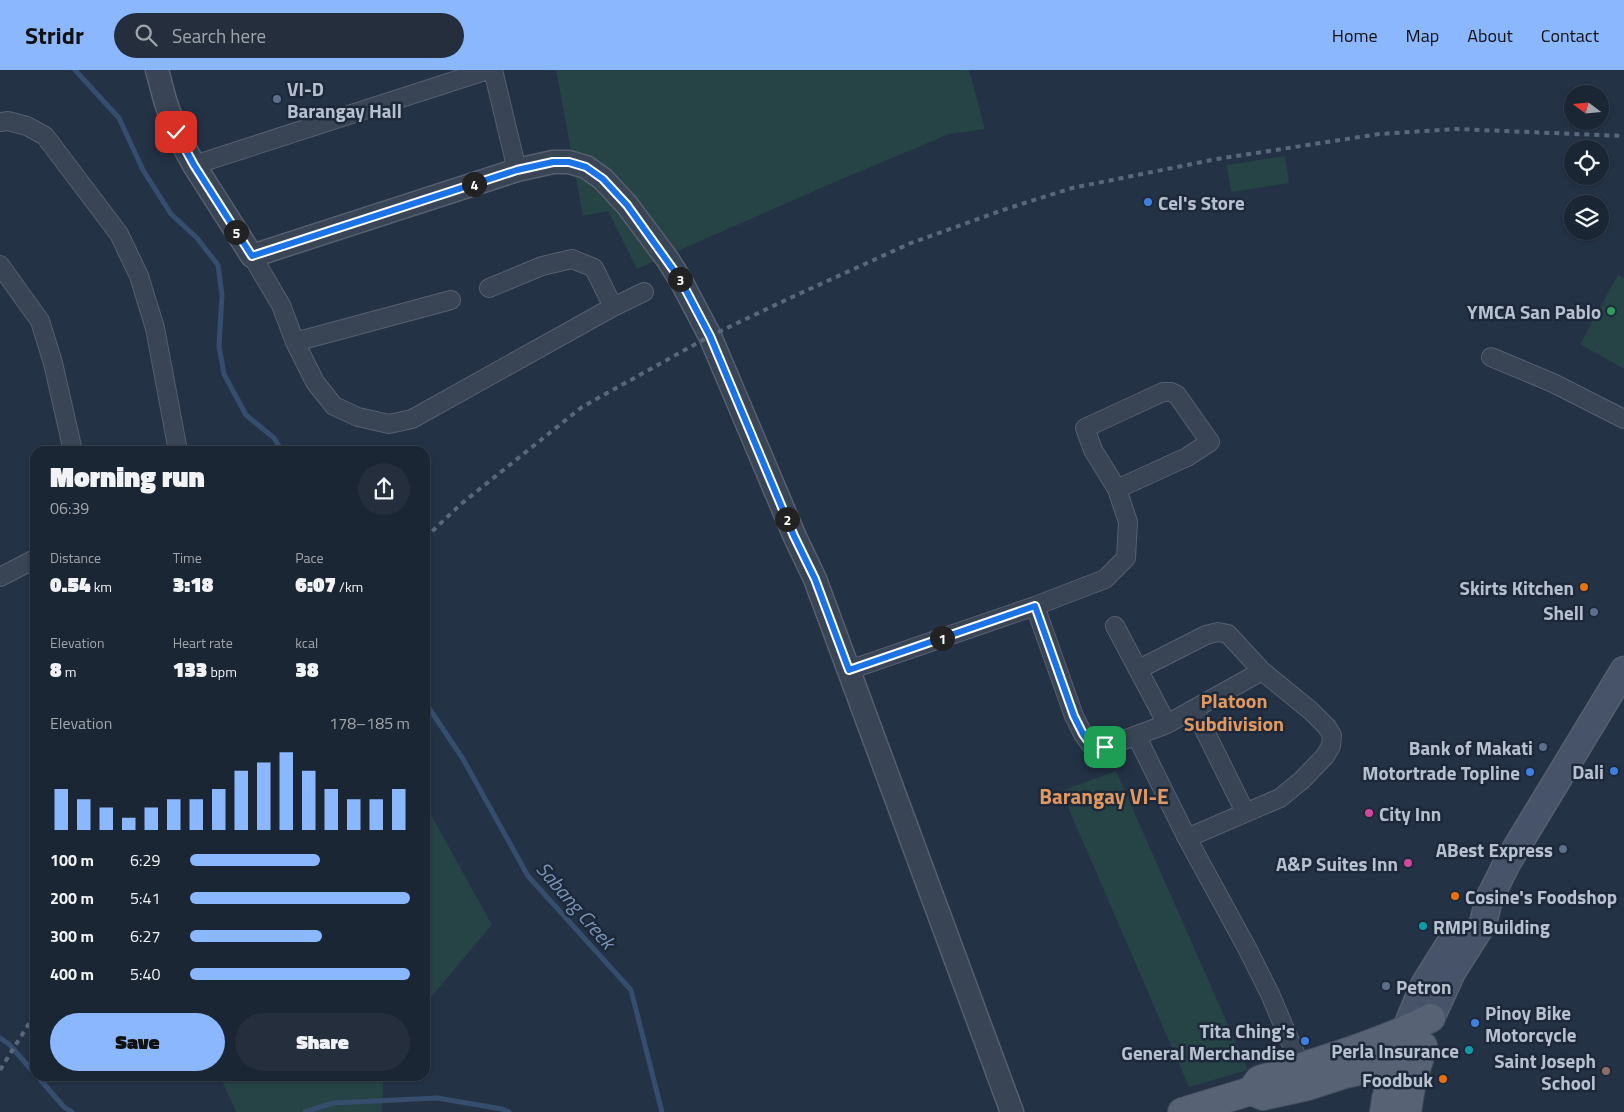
<!DOCTYPE html>
<html lang="en">
<head>
<meta charset="utf-8">
<style>
	body { margin:0; font-family:"Titillium Web",sans-serif; background:#242e3c; color:#f1f3f6; height:100vh; display:flex; flex-direction:column; font-size:19px; white-space:nowrap }
	* { box-sizing:border-box; margin:0 }
	p { font-size:16px; color:#a0a5ac }
	.icon { flex:none; width:28px; height:28px; fill:none; stroke:currentColor; stroke-width:2; stroke-linecap:round; stroke-linejoin:round }
	.map { position:relative; flex:1; overflow:hidden }
	.panel { position:absolute; left:30px; top:376px; width:400px; height:635px; display:flex; flex-direction:column; background:#1b2634; border-radius:15px; box-shadow:0 1px 4px #0004,0 0 0 1px #39434f }
	.panel>* { flex:none }
	.needle { width:32px; rotate:286deg }
	.fabs { position:absolute; left:1564px; top:15px; display:grid; gap:10px }
	.fabs a { display:grid; place-items:center; width:45px; height:45px; border-radius:50%; background:#1b2634; box-shadow:0 1px 4px #0004,0 0 0 1px #39434f; font-size:25px }
	.pin { position:absolute; display:grid; place-items:center; width:42px; height:42px; color:#fff; margin:-21px; border-radius:10px; box-shadow:0 2px 8px #0006 }
	.km { position:absolute; width:25px; height:25px; margin:-12px; border-radius:50%; background:#222; color:#fff; font-size:14px; line-height:25px; text-align:center }
	.round { display:grid; place-items:center; flex:none; width:52px; height:52px; border-radius:26px; background:#242e3c }
	.headline { display:flex; align-items:center; justify-content:space-between; height:85px; padding:0 20px }
	h1 { font-size:28px; font-weight:800; line-height:38px }
	.figures { display:grid; grid-template-columns:repeat(3,1fr); gap:8px; height:85px; padding:5px 20px }
	.figures div { display:grid; align-content:center }
	.figures b { font-size:21px; font-weight:800 }
	.figures small { font-size:14px; font-weight:400 }
	.figures p { font-size:14px }
	.chart { height:140px; padding:10px 20px }
	.chart p { display:flex; justify-content:space-between }
	.chart svg { width:100%; height:90px; margin-top:5px; stroke:#8bb7ff; stroke-width:6 }
	.action { display:flex; gap:10px; margin-top:auto; padding:10px 20px }
	.action a { flex:1; height:58px; border-radius:30px; background:#8bb7ff; color:#111; font-size:20px; font-weight:800; line-height:58px; text-align:center }
	.action a+a { background:#242e3c; color:#f1f3f6 }
	ul { padding:0 20px; list-style:none; font-size:16px }
	li { display:grid; grid-template-columns:80px 60px 1fr; align-items:center; height:38px }
	li i { height:12px; border-radius:6px; background:#8bb7ff }
	header { display:flex; align-items:center; gap:30px; box-sizing:border-box; height:70px; padding:0 25px; background:#8bb7ff; color:#111 }
	header strong { font-size:24px }
	nav { display:flex; gap:28px; margin-inline-start:auto; font-size:18px }
	.search { width:350px; height:45px; background:#242e3c; display:flex; align-items:center; gap:12px; box-sizing:border-box; padding:0 18px; border-radius:28px; color:#a0a5ac; font-size:19px }
	.map>svg:first-child { display:block }
	.green { fill:#264346 }
	.lines { fill:none; stroke-linecap:round; stroke-linejoin:round }
	.stream { stroke:#364d6e; stroke-width:5 }
	.minor-casing { stroke:#555f6f; stroke-width:20 }
	.tertiary-casing { stroke:#555f6f; stroke-width:25 }
	.secondary-casing { stroke:#555f6f; stroke-width:29 }
	.primary-casing { stroke:#434d5e; stroke-width:30 }
	.minor { stroke:#394455; stroke-width:18 }
	.tertiary { stroke:#394455; stroke-width:22 }
	.secondary { stroke:#475368; stroke-width:26 }
	.primary { stroke:#576375; stroke-width:28 }
	.rail { stroke:#5b687c; stroke-width:4; stroke-dasharray:5 5; stroke-linecap:butt }
	.route-casing { stroke:#fff; stroke-width:10 }
	.route { stroke:#1a73e8; stroke-width:6 }
	.service-dot { fill:#5c6f8a; stroke:#1d293a; stroke-width:2 }
	.shop-dot { fill:#3f7fe0; stroke:#1d293a; stroke-width:2 }
	.leisure-dot { fill:#2e9e5b; stroke:#1d293a; stroke-width:2 }
	.food-dot { fill:#e8710a; stroke:#1d293a; stroke-width:2 }
	.hotel-dot { fill:#d1479c; stroke:#1d293a; stroke-width:2 }
	.culture-dot { fill:#0f9aa8; stroke:#1d293a; stroke-width:2 }
	.education-dot { fill:#8d6e63; stroke:#1d293a; stroke-width:2 }
	.labels { text-anchor:middle; dominant-baseline:central; stroke-width:5; stroke-linejoin:round; paint-order:stroke }
	.poi-label { font-size:19px; font-weight:bold; fill:#b7c0ce; stroke:#1d293a; text-anchor:end }
	.neighbourhood-label { font-size:20px; font-weight:bold; fill:#e1985f; stroke:#1d293a }
	.water-label { font-size:20px; font-style:italic; fill:#7b95b8; stroke:#1d293a }
	.quarter-label { font-size:21px; font-weight:bold; fill:#e1985f; stroke:#1d293a }
</style>
</head>
<body>
<header>
<strong>Stridr</strong>
<div class="search"><svg class="icon" aria-label="search" viewBox="0 0 24 24"><circle cx="10" cy="10" r="6"/><path d="M15 15l6 6"/></svg>Search here</div>
<nav><a>Home</a><a>Map</a><a>About</a><a>Contact</a></nav>
</header>
<div class="map">
<svg width="1624" height="1042" viewBox="0 0 1624 1042">
	<rect width="100%" height="100%" fill="#243246"/>
	<!-- green -->
	<path class="green" d="M556,0h413l16,59 -36,5 -119,50 -193,85 -29,-58 -25,5z
		M1285,86l4,27 -58,9 -4,-27z
		M1618,205l6,3v91l-44,-25z
		M1116,701l132,299 -59,17 -128,-296z
		M425,734l67,121 -67,79z
		M220,1006h165l-2,6 -1,30h-146z"/>
	<g class="lines">
		<!-- stream -->
		<path class="stream" d="M75,0l44,48 24,52 28,44 26,24 21,27 4,30 -3,51 5,28 22,41 28,23 8,13
			M425,632l38,57 65,117 103,114 31,122
			M0,968l9,6 26,30
			M37,1006l27,31 8,5
			M305,1042l28,-9 104,-5 65,11 7,3"/>
		<!-- minor casing -->
		<g class="minor-casing">
			<path id="minor" d="M493,0l24,100
				M0,52l8,-1 19,5 18,10 74,98 20,42 16,52 23,123
				M194,95l294,-95
				M252,186l29,49 14,37 20,40 19,24 24,11 31,7 23,-5 201,-112 31,-15
				M0,195l40,56 13,42 20,88
				M489,218l53,-22 30,-7 22,9 19,39
				M295,272l156,-42
				M1491,287l62,26 71,36
				M0,507l35,-18
				M1035,536l39,110 9,18 8,11 14,2 62,-23 95,-53
				M1115,556l52,98
				M1139,599l67,-34 12,-3 10,2 34,37 49,40 16,16 5,8 -1,11 -6,10 -23,24 -22,18 -93,40
				M849,600l186,-64 70,-27 21,-21 2,-36 -11,-33 -24,-39 -8,-22 78,-36h8l6,3 33,47 -23,15 -70,32
				M1194,639l51,103
				M1137,667l50,101 60,110 23,46 31,73"/>
		</g>
		<!-- tertiary casing -->
		<g class="tertiary-casing">
			<path id="tertiary" d="M157,0l8,30 11,32 18,33 58,91 265,-86 36,-8h16l17,5 17,12 24,26 41,55 12,19 30,57 85,201 20,42 197,533"/>
		</g>
		<!-- secondary casing -->
		<g class="secondary-casing">
			<path id="secondary" d="M1431,948l21,-46 31,-49 6,-24 18,-36 117,-193
				M1405,961l19,-46 25,-40"/>
		</g>
		<!-- primary casing -->
		<g class="primary-casing">
			<path id="primary" d="M1251,1021l12,5 45,-10 37,-12 50,-11 23,-3
				M1182,1042l69,-21 8,-11c58,-18 117,-35 172,-62
				M1384,1042l2,-13 14,-51
				M1407,1042l4,-25 12,-41"/>
		</g>
		<!-- minor -->
		<use href="#minor" class="minor"/>
		<!-- tertiary -->
		<use href="#tertiary" class="tertiary"/>
		<!-- secondary -->
		<use href="#secondary" class="secondary"/>
		<!-- primary -->
		<use href="#primary" class="primary"/>
		<!-- rail -->
		<path class="rail" d="M425,468l36,-34 121,-97 128,-71 80,-38 121,-55 92,-33 69,-22 145,-29 162,-25 77,-5 168,7
			M0,1000l35,-56"/>
	</g>
	<g class="lines">
		<!-- route casing -->
		<g class="route-casing">
			<path id="route" d="M176,62l18,33 58,91 265,-86 36,-8h16l17,5 17,12 24,26 53,74 30,57 84,200 21,43 34,91 186,-64 39,110 9,18 8,11 14,2"/>
		</g>
		<!-- route -->
		<use href="#route" class="route"/>
	</g>
	<!-- markers -->
	<g class="service-dot">
		<circle cx="277" cy="29" r="5"/>
		<circle cx="1594" cy="542" r="5"/>
		<circle cx="1543" cy="677" r="5"/>
		<circle cx="1563" cy="779" r="5"/>
		<circle cx="1386" cy="916" r="5"/>
	</g>
	<g class="shop-dot">
		<circle cx="1148" cy="132" r="5"/>
		<circle cx="1614" cy="701" r="5"/>
		<circle cx="1530" cy="702" r="5"/>
		<circle cx="1475" cy="953" r="5"/>
		<circle cx="1305" cy="971" r="5"/>
	</g>
	<circle class="leisure-dot" cx="1611" cy="241" r="5"/>
	<g class="food-dot">
		<circle cx="1584" cy="517" r="5"/>
		<circle cx="1455" cy="826" r="5"/>
		<circle cx="1443" cy="1009" r="5"/>
	</g>
	<g class="hotel-dot">
		<circle cx="1369" cy="743" r="5"/>
		<circle cx="1408" cy="793" r="5"/>
	</g>
	<g class="culture-dot">
		<circle cx="1423" cy="856" r="5"/>
		<circle cx="1469" cy="980" r="5"/>
	</g>
	<circle class="education-dot" cx="1606" cy="1001" r="5"/>
	<g class="labels">
		<!-- poi labels -->
		<g class="poi-label">
			<text x="287" y="18" text-anchor="start">VI-D<tspan x="287" dy="22">Barangay Hall</tspan></text>
			<text x="1158" y="132" text-anchor="start">Cel's Store</text>
			<text x="1601" y="241">YMCA San Pablo</text>
			<text x="1574" y="517">Skirts Kitchen</text>
			<text x="1584" y="542">Shell</text>
			<text x="1533" y="677">Bank of Makati</text>
			<text x="1604" y="701">Dali</text>
			<text x="1520" y="702">Motortrade Topline</text>
			<text x="1379" y="743" text-anchor="start">City Inn</text>
			<text x="1553" y="779">ABest Express</text>
			<text x="1398" y="793">A&amp;P Suites Inn</text>
			<text x="1465" y="826" text-anchor="start">Cosine's Foodshop</text>
			<text x="1433" y="856" text-anchor="start">RMPI Building</text>
			<text x="1396" y="916" text-anchor="start">Petron</text>
			<text x="1485" y="942" text-anchor="start">Pinoy Bike<tspan x="1485" dy="22">Motorcycle</tspan></text>
			<text x="1295" y="960">Tita Ching's<tspan x="1295" dy="22">General Merchandise</tspan></text>
			<text x="1459" y="980">Perla Insurance</text>
			<text x="1596" y="990">Saint Joseph<tspan x="1596" dy="22">School</tspan></text>
			<text x="1433" y="1009">Foodbuk</text>
		</g>
		<!-- neighbourhood labels -->
		<g class="neighbourhood-label">
			<text x="1234" y="630">Platoon<tspan x="1234" dy="23">Subdivision</tspan></text>
		</g>
		<!-- water labels -->
		<g class="water-label">
			<text transform="translate(576 835) rotate(49)">Sabang Creek</text>
		</g>
		<!-- quarter labels -->
		<g class="quarter-label">
			<text x="1104" y="726">Barangay VI-E</text>
		</g>
	</g>
</svg>
<div class="fabs">
<a><svg class="needle" viewBox="-14 -14 28 28"><path d="M0-13l5 13h-10z" fill="#e53935"/><path d="M0 13l5-13h-10z" fill="#a0a5ac"/></svg></a>
<a><svg class="icon" aria-label="locate" viewBox="0 0 24 24"><circle cx="12" cy="12" r="6"/><path d="M12 2v4M12 18v4M2 12h4M18 12h4"/></svg></a>
<a><svg class="icon" aria-label="layers" viewBox="0 0 24 24"><path d="M12 4l9 5-9 5-9-5zM3 14l9 5 9-5"/></svg></a>
</div>
<div class="pin" style="left:1105px;top:677px;background:#1e9e55"><svg class="icon" aria-label="arrive" viewBox="0 0 24 24"><path d="M6 21V4h12l-3 4 3 4H6"/></svg></div>
<div class="pin" style="left:176px;top:62px;background:#d93025"><svg class="icon" aria-label="check" viewBox="0 0 24 24"><path d="M5 12l5 5 9-10"/></svg></div>
<b class="km" style="left:942px;top:568px">1</b>
<b class="km" style="left:787px;top:449px">2</b>
<b class="km" style="left:680px;top:209px">3</b>
<b class="km" style="left:474px;top:114px">4</b>
<b class="km" style="left:236px;top:162px">5</b>
<section class="panel">
<div class="headline"><div><h1>Morning run</h1><p>06:39</p></div><a class="round"><svg class="icon" aria-label="share" viewBox="0 0 24 24"><path d="M12 15V3M7 8l5-5 5 5M5 13v7h14v-7"/></svg></a></div>
<div class="figures">
<div><p>Distance</p><b>0.54<small> km</small></b></div>
<div><p>Time</p><b>3:18</b></div>
<div><p>Pace</p><b>6:07<small> /km</small></b></div>
</div>
<div class="figures">
<div><p>Elevation</p><b>8<small> m</small></b></div>
<div><p>Heart rate</p><b>133<small> bpm</small></b></div>
<div><p>kcal</p><b>38</b></div>
</div>
<div class="chart"><p><span>Elevation</span>178–185 m</p>
<svg viewBox="0 0 160 44" preserveAspectRatio="none"><path d="M5 44V24M15 44V29M25 44V33M35 44V38M45 44V33M55 44V29M65 44V29M75 44V24M85 44V15M95 44V11M105 44V6M115 44V15M125 44V24M135 44V29M145 44V29M155 44V24"/></svg>
</div>
<ul>
<li><b>100 m</b>6:29<i style="width:59%"></i></li>
<li><b>200 m</b>5:41<i style="width:100%"></i></li>
<li><b>300 m</b>6:27<i style="width:60%"></i></li>
<li><b>400 m</b>5:40<i style="width:100%"></i></li>
</ul>
<div class="action"><a>Save</a><a>Share</a></div>
</section>
</div>
</body>
</html>
